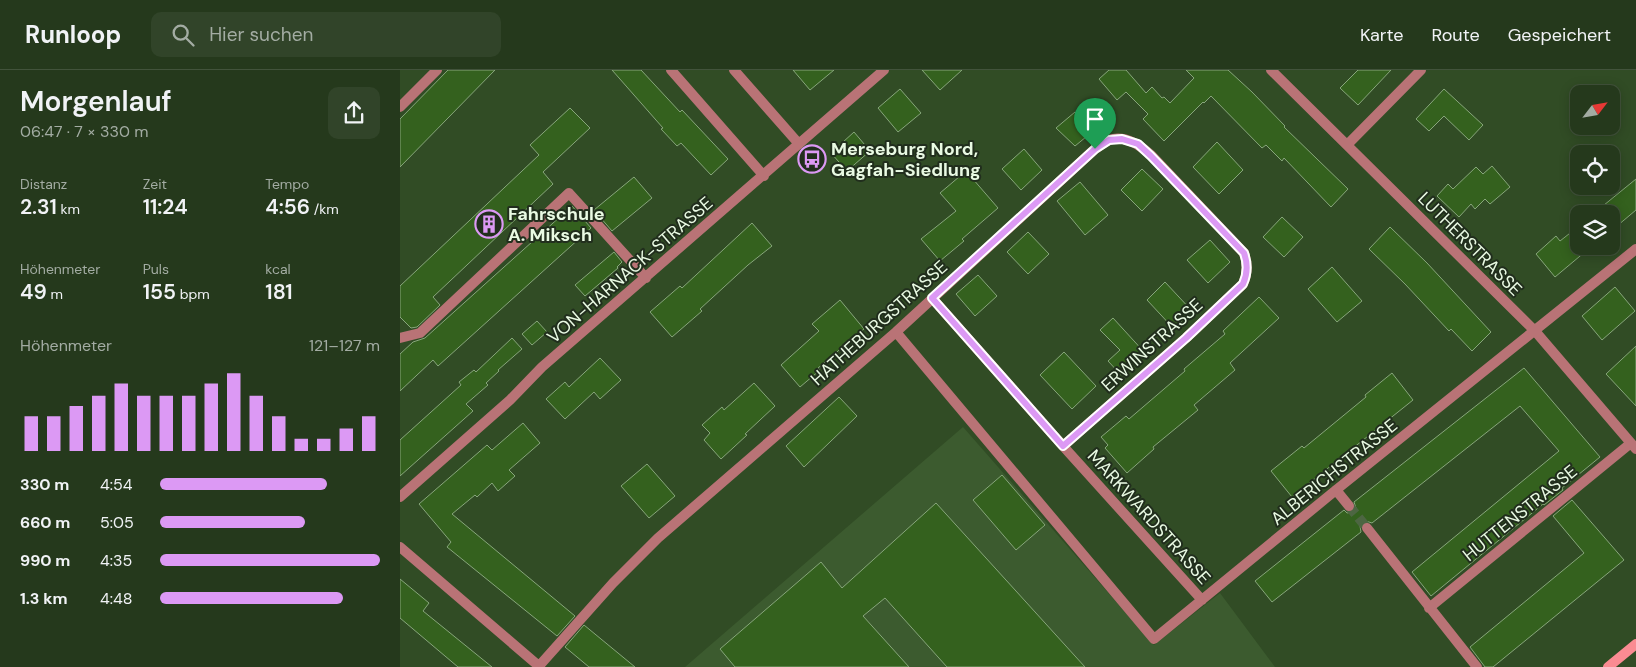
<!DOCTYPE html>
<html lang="de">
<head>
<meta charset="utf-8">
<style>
	body { margin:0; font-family:"DM Sans",sans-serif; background:#314429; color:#f1f3f6; height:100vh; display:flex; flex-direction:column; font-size:19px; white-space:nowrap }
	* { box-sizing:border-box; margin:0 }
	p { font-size:16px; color:#a3aca3 }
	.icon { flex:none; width:28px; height:28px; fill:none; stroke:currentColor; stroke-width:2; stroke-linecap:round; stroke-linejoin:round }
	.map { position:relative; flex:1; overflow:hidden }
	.drawer { display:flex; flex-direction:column; background:#25391c; width:400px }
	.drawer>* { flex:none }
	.needle { width:32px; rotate:59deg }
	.controls { position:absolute; left:1170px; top:15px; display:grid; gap:10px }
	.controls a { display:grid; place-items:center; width:50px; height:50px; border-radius:10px; background:#25391c; box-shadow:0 2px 12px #0003,0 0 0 1px #42533b; font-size:25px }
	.pin { position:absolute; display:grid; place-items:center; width:42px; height:42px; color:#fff; margin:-51px -21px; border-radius:50% 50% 50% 0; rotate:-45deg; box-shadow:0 0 5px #0007 }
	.pin .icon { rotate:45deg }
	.round { display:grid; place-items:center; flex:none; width:52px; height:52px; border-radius:10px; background:#314429 }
	.head { display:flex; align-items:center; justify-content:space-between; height:85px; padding:0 20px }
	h1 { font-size:28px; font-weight:600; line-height:38px }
	.figures { display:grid; grid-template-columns:repeat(3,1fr); gap:8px; height:85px; padding:5px 20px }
	.figures div { display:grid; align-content:center }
	.figures b { font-size:21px; font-weight:600 }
	.figures small { font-size:14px; font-weight:400 }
	.figures p { font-size:14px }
	.chart { height:140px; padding:10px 20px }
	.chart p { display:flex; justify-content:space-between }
	.chart svg { width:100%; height:90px; margin-top:5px; stroke:#dc99f4; stroke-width:6 }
	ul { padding:0 20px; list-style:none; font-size:16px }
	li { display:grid; grid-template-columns:80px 60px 1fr; align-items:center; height:38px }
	li i { height:12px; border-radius:6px; background:#dc99f4 }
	header { display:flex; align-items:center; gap:30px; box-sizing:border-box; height:70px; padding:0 25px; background:#25391c; border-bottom:1px solid #42533b }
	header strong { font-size:24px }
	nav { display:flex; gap:28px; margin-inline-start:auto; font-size:18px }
	.search { width:350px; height:45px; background:#314429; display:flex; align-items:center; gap:12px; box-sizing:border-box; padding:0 18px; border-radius:10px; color:#a3aca3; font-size:19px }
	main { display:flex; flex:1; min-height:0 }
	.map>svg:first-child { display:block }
	.built { fill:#3c5b2f }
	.building { fill:#34611e; stroke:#87a67b }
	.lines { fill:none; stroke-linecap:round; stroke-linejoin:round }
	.street-tunnel { stroke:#4d6642; stroke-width:10; stroke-dasharray:10 5; stroke-linecap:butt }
	.street { stroke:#b97376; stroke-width:10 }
	.secondary { stroke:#fa8b92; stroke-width:10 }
	.route-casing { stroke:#fff; stroke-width:10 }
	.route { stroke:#dc99f4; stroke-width:6 }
	.labels { text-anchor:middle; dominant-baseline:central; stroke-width:4; stroke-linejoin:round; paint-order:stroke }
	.poi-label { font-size:18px; font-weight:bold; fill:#e9fae3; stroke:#212e1d; text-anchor:start }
	.street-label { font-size:18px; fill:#e9fae3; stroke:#212e1d }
</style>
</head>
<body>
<header>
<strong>Runloop</strong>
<div class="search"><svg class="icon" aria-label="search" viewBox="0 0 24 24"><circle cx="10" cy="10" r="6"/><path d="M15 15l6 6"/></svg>Hier suchen</div>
<nav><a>Karte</a><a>Route</a><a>Gespeichert</a></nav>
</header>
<main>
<section class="drawer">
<div class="head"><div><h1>Morgenlauf</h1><p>06:47 · 7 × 330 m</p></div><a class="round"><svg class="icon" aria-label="share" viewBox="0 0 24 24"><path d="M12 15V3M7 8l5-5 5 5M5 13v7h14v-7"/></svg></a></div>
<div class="figures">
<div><p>Distanz</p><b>2.31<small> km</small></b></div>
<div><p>Zeit</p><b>11:24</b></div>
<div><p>Tempo</p><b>4:56<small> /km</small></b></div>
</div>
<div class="figures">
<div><p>Höhenmeter</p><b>49<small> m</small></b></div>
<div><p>Puls</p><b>155<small> bpm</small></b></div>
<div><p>kcal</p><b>181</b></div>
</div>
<div class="chart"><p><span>Höhenmeter</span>121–127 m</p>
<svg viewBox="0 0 160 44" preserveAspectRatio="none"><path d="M5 44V27M15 44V27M25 44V22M35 44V17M45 44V11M55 44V17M65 44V17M75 44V17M85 44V11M95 44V6M105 44V17M115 44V27M125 44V38M135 44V38M145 44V33M155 44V27"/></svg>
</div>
<ul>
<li><b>330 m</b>4:54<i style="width:76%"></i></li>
<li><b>660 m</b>5:05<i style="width:66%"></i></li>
<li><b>990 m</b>4:35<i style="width:100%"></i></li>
<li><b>1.3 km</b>4:48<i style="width:83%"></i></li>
</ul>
</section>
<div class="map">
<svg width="1236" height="597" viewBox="0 0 1236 597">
	<rect width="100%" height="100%" fill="#314c25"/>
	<!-- built -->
	<path class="built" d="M563,357l191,218 66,-52 55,74h-590z"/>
	<!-- building -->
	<path class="building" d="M48,0h47l-95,97v-48z
		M212,0h29l39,42 2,-2 46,49 -17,16 -30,-32 -4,3 -16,-17 2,-1z
		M393,0h41l-24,20z
		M522,0h40l-22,20z
		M709,0h17l20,23 6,-6 10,11 2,-1 6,6 24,-25 -8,-8h42l24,22 33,34 -1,1 64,62 -17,18 -47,-49 -2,3 -16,-16 -4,3 -51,-52 -7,7 -1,-1 -39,39 -21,-22 5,-5 -22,-22 -9,8 -18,-21z
		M958,0h33l-33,35 -18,-17z
		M500,19l21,24 -23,19 -20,-24z
		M1044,19l39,36 -14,15 -25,-24 -15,15 -13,-12z
		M170,38l20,20 -47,44 10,12 -120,113 7,8 -23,22 -6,1 -11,-11v-31l139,-131 -9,-10z
		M675,42l17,20 -17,14 -19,-18z
		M454,62l16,19 -23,20 -16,-18z
		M817,72l26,28 -24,24 -26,-27z
		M624,79l18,21 -21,20 -19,-21z
		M1092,96l18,21 -20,17 -5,-5 -10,10 -4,-5 -12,13 -22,-21 11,-12 5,5 23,-22 7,7z
		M742,99l21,20 -21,22 -21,-21z
		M566,101l32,37 -36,31 2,2 -24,20 -19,-22 35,-28 -16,-18z
		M234,107l18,21 -40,33 -18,-21z
		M1236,109v31l-25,21v-17h-18z
		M680,112l28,33 -23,20 -28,-34z
		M172,136l19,22 -153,138 -5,-6 -33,31v-37l13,-12 12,-4z
		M882,147l21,20 -19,20 -21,-20z
		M352,153l20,23 -24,19 -48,44 2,2 -30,26 -22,-25 30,-26 2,2z
		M1179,156v20h13l-37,31 -19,-23 20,-18 4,5z
		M990,157l37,36 64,69 -19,19 -21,-22 -2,2 -44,-47 -36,-35z
		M628,162l21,22 -21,20 -21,-22z
		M810,170l20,22 -22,21 -21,-23z
		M214,182l8,10 -5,5 1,1 -33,28 -10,-11z
		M932,197l30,34 -25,21 -29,-33z
		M578,205l19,21 -22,20 -19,-22z
		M765,212l27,29 -18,18 -27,-29z
		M1215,217l20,24 -33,29 -20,-24z
		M859,227l20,21 -49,45 5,7 -41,35 4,5 -45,37 1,2 -27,24 -22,-25 3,-3 -7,-8 25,-21 3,3 56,-48 -1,-2 41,-35 -2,-3z
		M440,230l24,29 -46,39 2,2 -20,17 -19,-22 38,-34 -7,-7z
		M713,248l32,35 -24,22 -13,-14 12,-11 -20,-20z
		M137,251l10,11 -15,13 -10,-11z
		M112,268l10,11 -24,21 1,1 -13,12 2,2 -22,19 7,7 -73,65v-36l61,-55 -2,-3 15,-12 2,2z
		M1236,276v60l-30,-32z
		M664,282l32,34 -24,23 -32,-34z
		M200,288l21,22 -21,19 -6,-7 -29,27 -19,-20 19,-17 4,5z
		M1124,298l76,89 -38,31 1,2 -19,15 -1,-1 -112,92 -19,-24 147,-121 -39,-45 -148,117 -6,-2 -4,2 -2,3 1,6 -89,70 -17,-21 89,-71 3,3 6,-1 3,-4 -2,-6z
		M992,303l21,27 -121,97 -21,-26 31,-25 2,2 62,-51 -1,-2z
		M354,313l21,23 -30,28 2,1 -26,24 -17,-19 6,-7 -8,-8 20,-18 2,3z
		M439,327l18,19 -53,51 -18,-21z
		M123,353l17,20 -31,27 6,6 -17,15 -6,-8 -15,14 -2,-2 -23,19 123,102 -18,20 -110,-89 4,-5 -32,-38 68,-59 5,5z
		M247,394l28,32 -26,22 -28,-32z
		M602,405l43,50 -29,25 -43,-50z
		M1172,430l52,60 -131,107h-8l-15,-20 114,-94 -31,-37z
		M536,433l149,164h-138l-62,-69 -22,18 46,51h-174l-15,-18 101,-87 21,26z
		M0,509l29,24 -6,8 69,56h-34l-58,-49z
		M184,555l51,42h-46l-24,-20z"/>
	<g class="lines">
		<!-- street-tunnel -->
		<path class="street-tunnel" d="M949,436l18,22"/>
		<!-- street -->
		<path class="street" d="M271,0l93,106
			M334,0l65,74
			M871,0l264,261 101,118
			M0,37l37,-37
			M947,75l74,-75
			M532,228l131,148 139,154
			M496,262l258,307 182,-149 300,-241
			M0,268l20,-5 149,-140 77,85
			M936,420l13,16
			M0,427l110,-97 32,-33 342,-297
			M967,458l110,139
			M0,477l140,120
			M1029,538l202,-165
			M139,596l74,-83 45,-45 238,-206 199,-183c5,-3 9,-7 14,-9 16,-6 31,5 42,15l93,98c4,11 4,20 -1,31l-57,54 -123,108"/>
		<!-- secondary -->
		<path class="secondary" d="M1208,597l28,-23"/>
	</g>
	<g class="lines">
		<!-- route casing -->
		<g class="route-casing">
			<path id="route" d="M722,69l16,5 13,12 93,97c4,11 4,20 -1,31l-57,54 -123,108 -131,-148 163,-149 14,-9z"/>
		</g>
		<!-- route -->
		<use href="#route" class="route"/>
	</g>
	<!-- icons -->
	<defs>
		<g id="bus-ring" transform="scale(1.4375)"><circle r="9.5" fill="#212e1d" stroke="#dc99f4" stroke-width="1.5"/><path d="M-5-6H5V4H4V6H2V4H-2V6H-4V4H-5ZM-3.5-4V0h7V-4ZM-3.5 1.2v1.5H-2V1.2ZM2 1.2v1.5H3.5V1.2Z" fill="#dc99f4"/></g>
		<g id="building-ring" transform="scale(1.4375)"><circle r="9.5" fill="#212e1d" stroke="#dc99f4" stroke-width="1.5"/><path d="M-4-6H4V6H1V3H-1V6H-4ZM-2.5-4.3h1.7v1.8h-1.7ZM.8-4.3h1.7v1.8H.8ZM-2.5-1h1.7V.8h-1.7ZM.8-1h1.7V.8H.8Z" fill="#dc99f4"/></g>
	</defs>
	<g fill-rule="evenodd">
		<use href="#bus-ring" x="412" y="89"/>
		<use href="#building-ring" x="89" y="154"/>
	</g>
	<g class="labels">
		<!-- poi labels -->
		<g class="poi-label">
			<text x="431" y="79">Merseburg Nord,<tspan x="431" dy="21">Gagfah-Siedlung</tspan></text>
			<text x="108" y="144">Fahrschule<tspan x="108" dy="21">A. Miksch</tspan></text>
		</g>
		<!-- street labels -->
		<g class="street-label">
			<text transform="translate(1070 174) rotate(45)">LUTHERSTRASSE</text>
			<text transform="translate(230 200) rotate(-41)">VON-HARNACK-STRASSE</text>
			<text transform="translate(479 253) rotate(-42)">HATHEBURGSTRASSE</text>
			<text transform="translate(752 275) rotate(-42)">ERWINSTRASSE</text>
			<text transform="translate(934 402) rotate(-39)">ALBERICHSTRASSE</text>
			<text transform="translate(1120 443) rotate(-39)">HUTTENSTRASSE</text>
			<text transform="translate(749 447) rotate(48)">MARKWARDSTRASSE</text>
		</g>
	</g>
</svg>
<div class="controls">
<a><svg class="needle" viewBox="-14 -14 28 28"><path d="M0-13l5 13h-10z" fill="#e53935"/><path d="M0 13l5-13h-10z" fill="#a3aca3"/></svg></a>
<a><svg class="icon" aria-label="locate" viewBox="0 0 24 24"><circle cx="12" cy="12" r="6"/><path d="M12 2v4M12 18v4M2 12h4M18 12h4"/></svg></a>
<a><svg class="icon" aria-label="layers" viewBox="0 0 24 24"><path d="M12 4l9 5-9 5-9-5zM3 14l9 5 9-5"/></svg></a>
</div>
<div class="pin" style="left:695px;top:79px;background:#1e9e55"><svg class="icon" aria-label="arrive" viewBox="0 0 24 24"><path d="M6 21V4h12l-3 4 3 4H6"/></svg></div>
</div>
</main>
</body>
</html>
